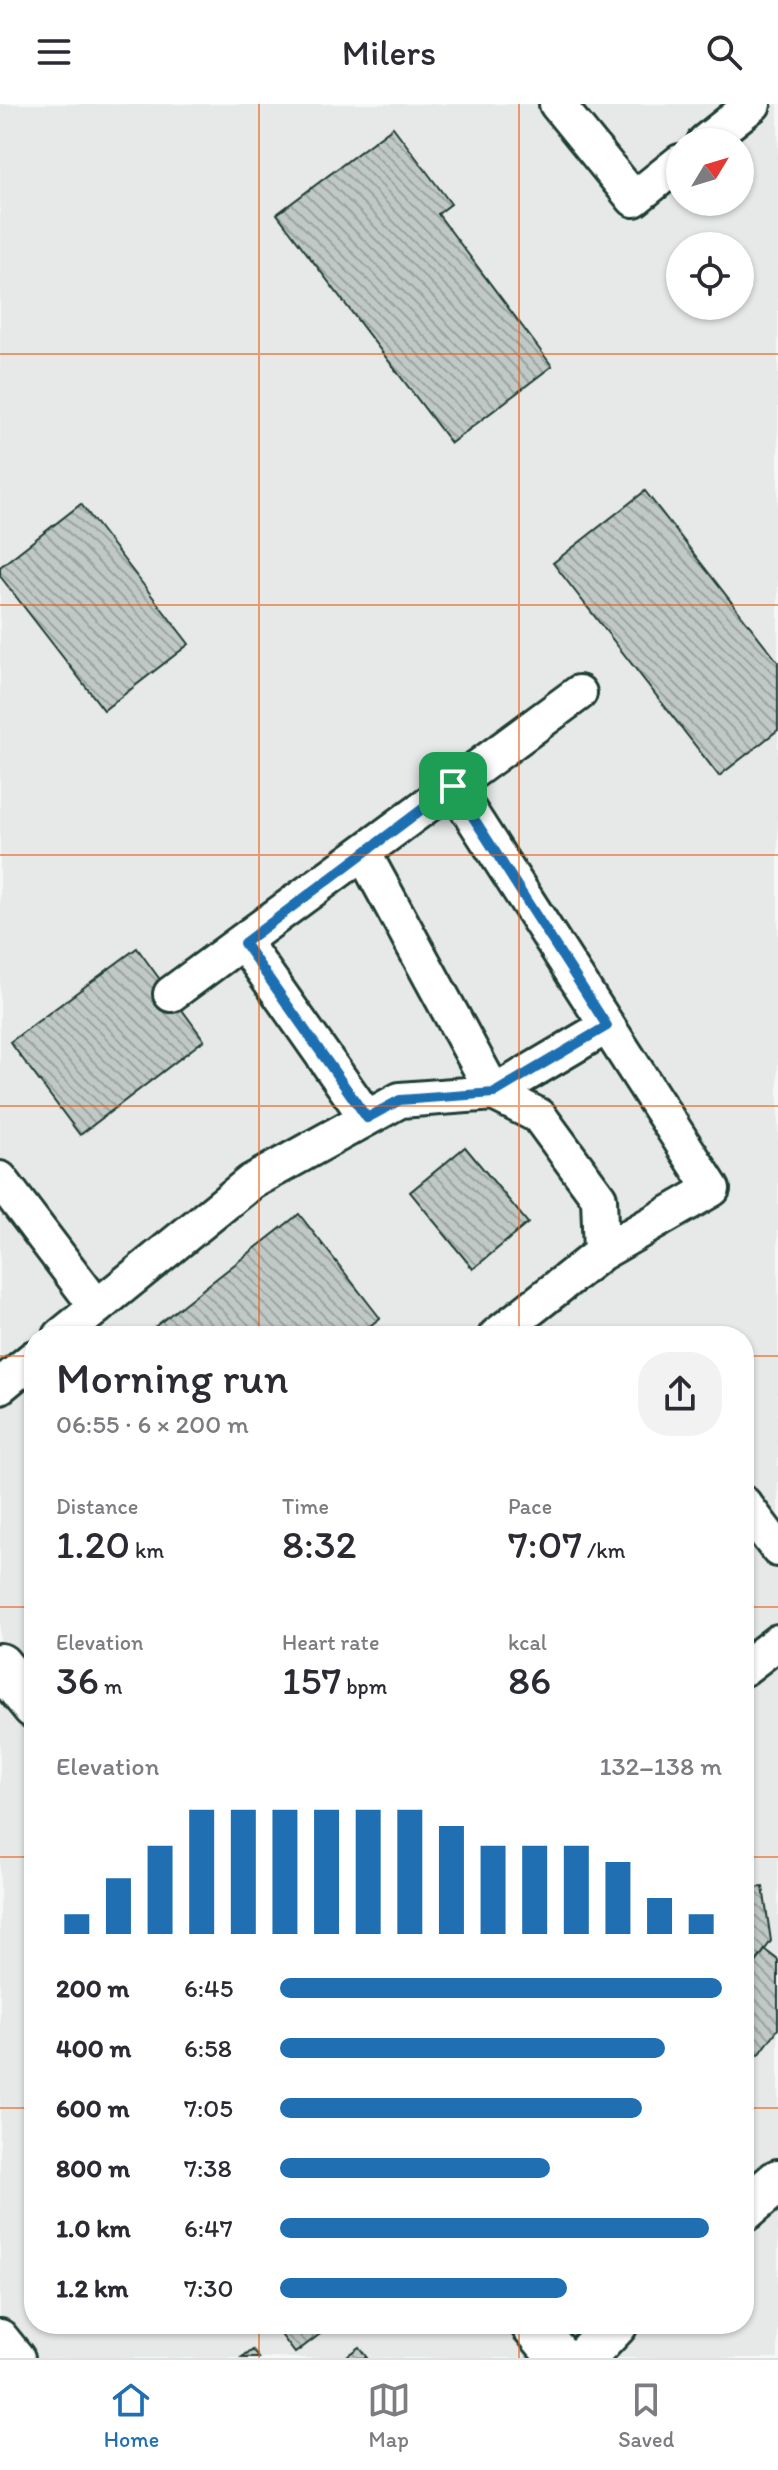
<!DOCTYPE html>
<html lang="en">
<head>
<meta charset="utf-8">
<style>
	body { margin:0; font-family:Itim,sans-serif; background:#f2f2f3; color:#2b2b33; height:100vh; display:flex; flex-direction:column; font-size:30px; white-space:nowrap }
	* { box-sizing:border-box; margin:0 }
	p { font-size:26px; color:#7c7c81 }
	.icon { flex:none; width:44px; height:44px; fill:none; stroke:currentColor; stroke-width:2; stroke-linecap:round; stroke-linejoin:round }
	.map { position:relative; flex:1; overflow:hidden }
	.details { position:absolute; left:24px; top:1222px; width:730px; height:1008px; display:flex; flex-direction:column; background:#fff; border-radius:32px; box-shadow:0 2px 6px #0004 }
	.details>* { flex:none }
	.needle { width:52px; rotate:52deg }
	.controls { position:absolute; left:666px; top:24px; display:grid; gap:16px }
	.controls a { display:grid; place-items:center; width:88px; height:88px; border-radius:50%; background:#fff; box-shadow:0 2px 6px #0004; font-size:40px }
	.pin { position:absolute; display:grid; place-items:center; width:68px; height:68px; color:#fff; margin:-34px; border-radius:16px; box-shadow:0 4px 12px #0006 }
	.round { display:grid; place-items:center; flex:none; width:84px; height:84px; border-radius:32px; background:#f2f2f3 }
	.overview { display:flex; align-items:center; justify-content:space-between; height:136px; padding:0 32px }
	h1 { font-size:44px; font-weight:600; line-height:60px }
	.stats { display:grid; grid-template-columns:repeat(3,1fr); gap:12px; height:136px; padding:8px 32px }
	.stats div { display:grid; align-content:center }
	.stats b { font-size:40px; font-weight:600 }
	.stats small { font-size:22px; font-weight:400 }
	.stats p { font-size:22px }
	.chart { height:224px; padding:16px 32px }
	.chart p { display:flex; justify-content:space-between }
	.chart svg { width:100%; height:144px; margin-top:8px; stroke:#1f6fb2; stroke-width:6 }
	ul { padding:0 32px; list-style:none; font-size:26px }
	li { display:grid; grid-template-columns:128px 96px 1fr; align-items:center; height:60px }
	li i { height:20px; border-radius:10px; background:#1f6fb2 }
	header { display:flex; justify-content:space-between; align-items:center; height:104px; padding:0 32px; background:#fff; font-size:36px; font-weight:600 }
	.tab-bar { display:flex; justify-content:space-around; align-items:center; height:112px; border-top:2px solid #e1e1e2; background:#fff; font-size:22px; color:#7c7c81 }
	.tab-bar a { display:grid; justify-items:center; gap:4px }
	.tab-bar .active { color:#1f6fb2 }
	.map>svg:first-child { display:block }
	.built { fill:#e6e9e8; fill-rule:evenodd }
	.building { fill:url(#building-back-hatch); stroke:#1f3d34; stroke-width:2 }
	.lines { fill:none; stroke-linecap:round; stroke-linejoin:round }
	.minor-casing { stroke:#1f3d34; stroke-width:40 }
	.major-casing { stroke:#1f3d34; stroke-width:48 }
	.minor { stroke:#fff; stroke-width:34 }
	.major { stroke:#fff; stroke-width:42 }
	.route-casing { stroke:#fff; stroke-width:16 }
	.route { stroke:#1f6fb2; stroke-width:10 }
	.grid { fill:none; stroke:#e8590c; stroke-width:2; stroke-opacity:0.55 }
</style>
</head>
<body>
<header><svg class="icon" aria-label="menu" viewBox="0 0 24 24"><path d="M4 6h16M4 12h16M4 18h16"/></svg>Milers<svg class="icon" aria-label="search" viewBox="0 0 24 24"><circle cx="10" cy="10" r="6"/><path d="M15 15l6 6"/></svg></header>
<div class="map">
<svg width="778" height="2254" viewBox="0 0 778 2254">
	<defs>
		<pattern id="building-back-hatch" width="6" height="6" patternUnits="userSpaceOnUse" patternTransform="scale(2)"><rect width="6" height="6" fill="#c0c9c6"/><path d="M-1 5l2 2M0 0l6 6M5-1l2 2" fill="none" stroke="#9ba4a2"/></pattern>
	</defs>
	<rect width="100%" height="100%" fill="#f6f7f7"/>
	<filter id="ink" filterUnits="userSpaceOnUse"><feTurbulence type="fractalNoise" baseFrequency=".0125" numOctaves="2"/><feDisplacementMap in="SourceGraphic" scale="16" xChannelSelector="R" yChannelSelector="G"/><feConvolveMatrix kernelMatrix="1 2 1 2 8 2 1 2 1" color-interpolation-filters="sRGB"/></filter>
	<g filter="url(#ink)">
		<!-- built -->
		<path class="built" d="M0,0h778v2254h-778zM680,38h60v60h-60zM680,142h60v60h-60zM34,1232h710v988h-710z"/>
		<!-- building -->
		<path class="building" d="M393,23l58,77 -13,10 114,152 -101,77 -174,-229z
			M645,387l133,171v68l-59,46 -166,-213z
			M81,400l108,140 -85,66 -104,-134v-9z
			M137,844l67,92 -124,95 -70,-93z
			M465,1043l63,76 -55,46 -63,-77z
			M299,1110l81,104 -23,18h-214z
			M763,1783l8,54 -27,38v-90z
			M765,1846l13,10v69l-19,26 -15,-12v-63z
			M273,2220h40l7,10 -25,19z
			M359,2243l8,11h-23z
			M253,2246l6,8h-17z"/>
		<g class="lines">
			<!-- minor casing -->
			<g class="minor-casing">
				<path id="minor" d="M557,0l77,95 46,-37
					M705,38l48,-38
					M453,682l259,403 -111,64
					M364,750l130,239 113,-67
					M244,839l123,175
					M171,890l408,-301
					M0,1075l97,128
					M61,1232l190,-154 149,-82 94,-7 45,23 60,82 2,55 -105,83
					M0,1282l34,-28
					M744,1400l34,45
					M744,1564l34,-26
					M0,2233l17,21"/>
			</g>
			<!-- major casing -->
			<g class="major-casing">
				<path id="major" d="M0,1561l34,42
					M744,2106l34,-29
					M532,2220l28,34
					M584,2254l32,-34"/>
			</g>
			<!-- minor -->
			<use href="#minor" class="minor"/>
			<!-- major -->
			<use href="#major" class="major"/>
		</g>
	</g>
	<g class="lines" filter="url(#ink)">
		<!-- route casing -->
		<g class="route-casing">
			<path id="route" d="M453,682l154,240 -113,67 -94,7 -33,18 -123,-175z"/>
		</g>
		<!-- route -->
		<use href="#route" class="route"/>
	</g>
	<!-- grid -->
	<path class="grid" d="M259,0v1232M519,0v1232M0,250h778M0,501h778M0,751h778M0,1002h778M0,1252h34M744,1252h34M0,1503h34M744,1503h34M0,1753h34M744,1753h34M0,2004h34M744,2004h34M259,2220v34M519,2220v34"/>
</svg>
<div class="controls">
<a><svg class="needle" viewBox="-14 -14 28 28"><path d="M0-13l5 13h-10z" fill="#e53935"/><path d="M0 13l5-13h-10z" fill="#7c7c81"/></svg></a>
<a><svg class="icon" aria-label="locate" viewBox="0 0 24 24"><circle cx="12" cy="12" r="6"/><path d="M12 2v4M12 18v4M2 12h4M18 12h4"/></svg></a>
</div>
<div class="pin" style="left:453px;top:682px;background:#1e9e55"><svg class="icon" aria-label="arrive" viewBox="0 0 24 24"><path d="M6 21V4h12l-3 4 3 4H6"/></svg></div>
<section class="details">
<div class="overview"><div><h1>Morning run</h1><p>06:55 · 6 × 200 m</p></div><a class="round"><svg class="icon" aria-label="share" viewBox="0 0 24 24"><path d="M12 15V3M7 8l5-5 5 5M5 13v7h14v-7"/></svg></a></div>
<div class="stats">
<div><p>Distance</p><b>1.20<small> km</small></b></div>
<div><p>Time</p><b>8:32</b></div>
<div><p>Pace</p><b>7:07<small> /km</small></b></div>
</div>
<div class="stats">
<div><p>Elevation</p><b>36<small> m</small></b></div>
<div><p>Heart rate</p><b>157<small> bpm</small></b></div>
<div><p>kcal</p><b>86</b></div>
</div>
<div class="chart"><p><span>Elevation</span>132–138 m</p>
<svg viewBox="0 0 160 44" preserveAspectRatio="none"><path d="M5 44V38M15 44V27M25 44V17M35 44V6M45 44V6M55 44V6M65 44V6M75 44V6M85 44V6M95 44V11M105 44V17M115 44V17M125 44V17M135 44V22M145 44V33M155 44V38"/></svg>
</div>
<ul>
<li><b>200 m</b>6:45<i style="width:100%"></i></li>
<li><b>400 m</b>6:58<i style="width:87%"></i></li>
<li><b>600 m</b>7:05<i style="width:82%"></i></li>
<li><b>800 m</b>7:38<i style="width:61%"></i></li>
<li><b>1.0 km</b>6:47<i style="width:97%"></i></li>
<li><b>1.2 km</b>7:30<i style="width:65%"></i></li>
</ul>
</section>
</div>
<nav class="tab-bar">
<a class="active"><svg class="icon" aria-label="home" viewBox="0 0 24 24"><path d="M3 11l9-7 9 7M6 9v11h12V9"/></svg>Home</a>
<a><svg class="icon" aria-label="map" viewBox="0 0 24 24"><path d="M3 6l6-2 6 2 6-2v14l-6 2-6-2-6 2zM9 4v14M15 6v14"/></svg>Map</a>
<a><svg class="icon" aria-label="saved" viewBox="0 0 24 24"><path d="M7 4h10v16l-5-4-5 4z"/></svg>Saved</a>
</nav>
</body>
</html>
